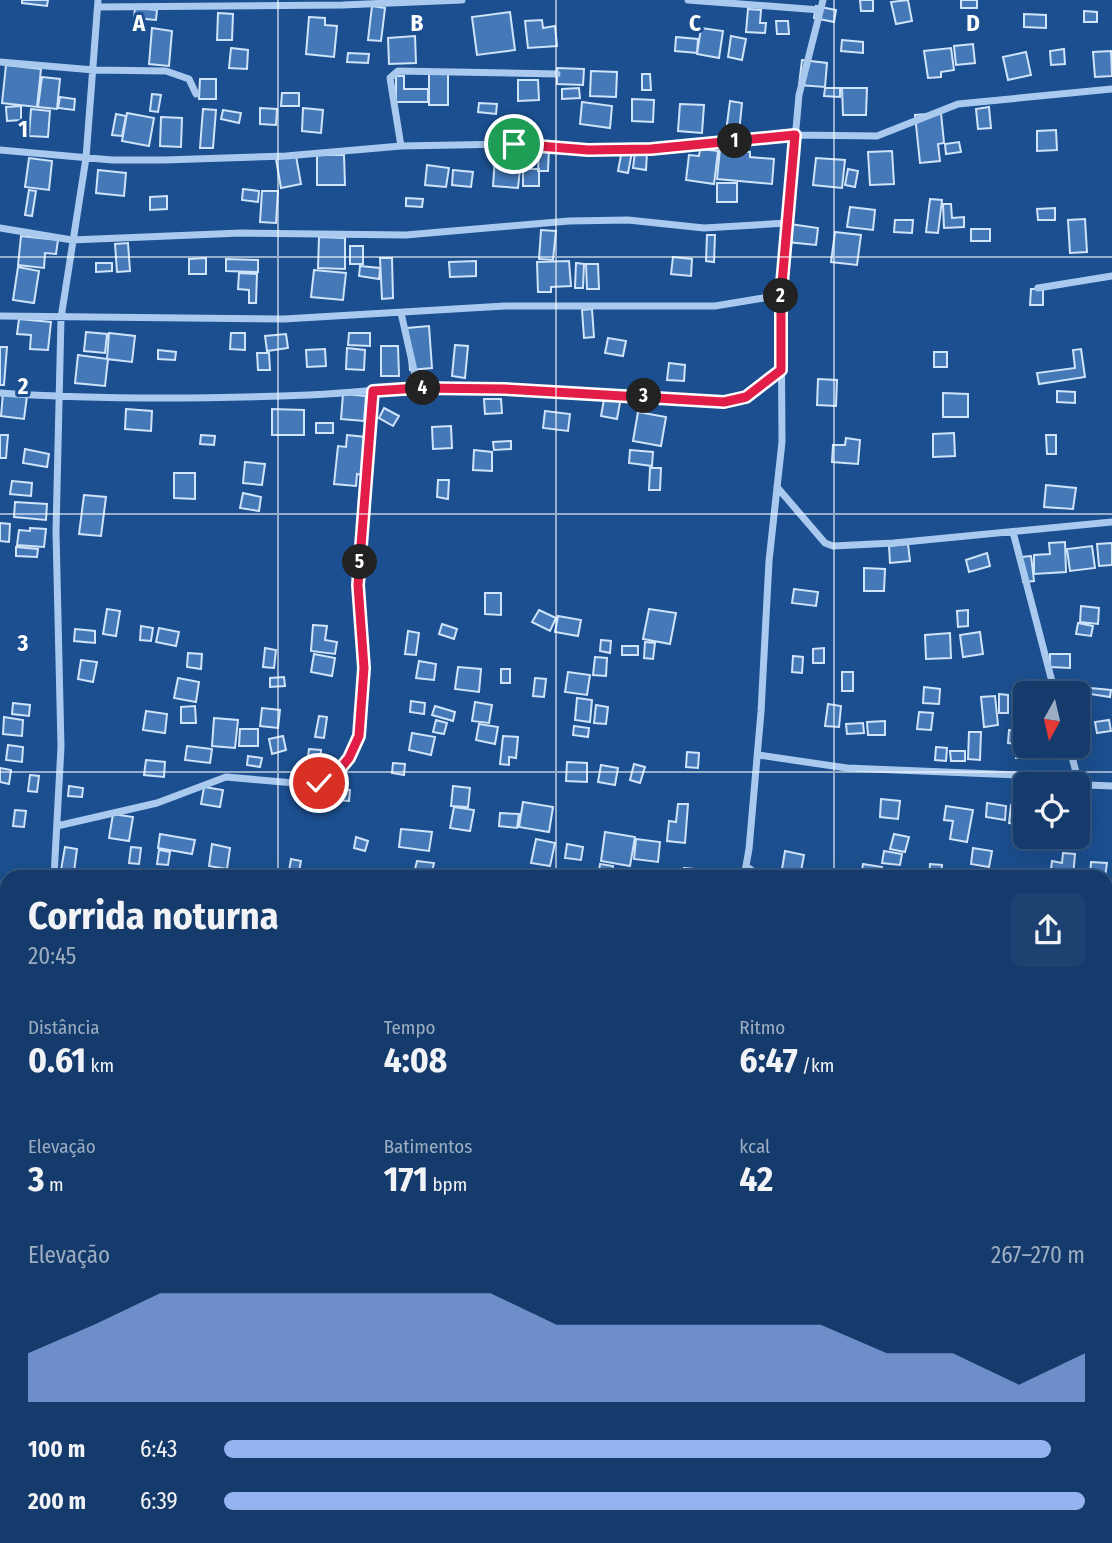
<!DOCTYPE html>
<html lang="pt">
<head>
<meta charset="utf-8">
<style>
	body { margin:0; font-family:"Fira Sans Condensed",sans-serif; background:#1d4271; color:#f1f3f6; height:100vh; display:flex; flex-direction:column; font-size:26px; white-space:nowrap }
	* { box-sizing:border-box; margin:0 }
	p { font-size:23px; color:#9dadc1 }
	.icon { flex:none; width:38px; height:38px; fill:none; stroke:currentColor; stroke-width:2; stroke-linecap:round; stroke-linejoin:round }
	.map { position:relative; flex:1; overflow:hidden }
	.side { position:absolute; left:0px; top:870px; width:1113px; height:674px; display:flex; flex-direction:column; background:#143b6b; border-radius:21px 21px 0 0; box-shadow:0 7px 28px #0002,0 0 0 2px #33557e }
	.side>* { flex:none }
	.needle { width:46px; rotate:188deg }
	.tools { position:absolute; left:1013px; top:681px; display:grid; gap:14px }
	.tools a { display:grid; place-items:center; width:77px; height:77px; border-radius:10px; background:#143b6b; box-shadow:0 7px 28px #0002,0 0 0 2px #33557e; font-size:35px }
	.pin { position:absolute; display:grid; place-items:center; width:60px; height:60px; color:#fff; margin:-30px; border:4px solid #fff; border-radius:50%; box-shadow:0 2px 7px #0007 }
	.km { position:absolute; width:35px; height:35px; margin:-18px; border-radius:50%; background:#222; color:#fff; font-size:19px; line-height:35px; text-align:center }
	.round { display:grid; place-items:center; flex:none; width:74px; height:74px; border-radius:10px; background:#1d4271 }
	.head { display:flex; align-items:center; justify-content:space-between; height:119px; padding:0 28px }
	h1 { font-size:38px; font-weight:700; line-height:52px }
	.figures { display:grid; grid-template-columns:repeat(3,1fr); gap:10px; height:119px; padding:7px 28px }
	.figures div { display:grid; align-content:center }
	.figures b { font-size:35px; font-weight:700 }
	.figures small { font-size:19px; font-weight:400 }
	.figures p { font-size:19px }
	.chart { height:196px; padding:14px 28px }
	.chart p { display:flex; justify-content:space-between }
	.chart svg { width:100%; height:126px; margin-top:7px; fill:#95b2f1; opacity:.7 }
	ul { padding:0 28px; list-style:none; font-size:23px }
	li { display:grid; grid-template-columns:112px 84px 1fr; align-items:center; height:52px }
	li i { height:18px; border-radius:9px; background:#95b2f1 }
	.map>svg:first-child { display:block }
	.building { fill:#4478b7; stroke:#cfe3fa; stroke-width:2 }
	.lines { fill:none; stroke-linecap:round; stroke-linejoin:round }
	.street { stroke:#a9c9ee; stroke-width:7 }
	.route-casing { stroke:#fff; stroke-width:14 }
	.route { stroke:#e11d48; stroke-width:9 }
	.grid { fill:none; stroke:#fff; stroke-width:2; stroke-opacity:0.55 }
	.grid-label { font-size:23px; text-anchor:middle; font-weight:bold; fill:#fff; stroke:#1b4f8f; stroke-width:6; stroke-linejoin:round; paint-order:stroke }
</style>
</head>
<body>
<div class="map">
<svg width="1112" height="1543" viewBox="0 0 1112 1543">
	<rect width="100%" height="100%" fill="#1b4f8f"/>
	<!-- building -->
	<path class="building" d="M22,0h26l-1,6 -25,-3z
		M860,0h13v11h-12z
		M908,0l4,21 -16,3 -5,-22z
		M961,0h16v8h-16z
		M372,6l13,2 -4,33 -13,-1z
		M816,6l20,4 -2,12 -20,-4z
		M135,8l22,2 -1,10 -22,-2z
		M748,9l13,1 -1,13h6l-1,10 -19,-1z
		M1084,11l13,1v10h-13z
		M510,12l5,38 -38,5 -5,-38z
		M218,13l15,1 -1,26h-15z
		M1024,14l22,1v13l-22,-1z
		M309,17l16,1v7l12,1 -3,31 -28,-3z
		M542,20l1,8 12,-2 2,20 -29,2 -3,-27z
		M776,21h12l1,13h-12z
		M152,28l20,3 -3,35 -20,-2z
		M701,28l22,3 -4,27 -22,-4z
		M415,36l1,27 -27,1 -1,-26z
		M731,36l15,3 -4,21 -14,-3z
		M676,37l22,2 -1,14 -22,-2z
		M842,40l21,2v11l-22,-2z
		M973,44l2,19 -19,2 -2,-19z
		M231,48l17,2 -1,19 -18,-1z
		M951,48l3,22 -13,2v5l-13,1 -4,-27z
		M1064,49l1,15 -14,1 -1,-14z
		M1111,51l1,25 -17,1 -2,-25z
		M1026,52l5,23 -23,5 -5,-23z
		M348,53l21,1 -1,9 -21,-1z
		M802,60l25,3 -2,24 -26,-2z
		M6,65l35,4 -4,38 -35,-4z
		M557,68l27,1 -1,16 -26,-1z
		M591,71l26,1 -1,25 -26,-1z
		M429,73h19v32h-19z
		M642,74h8l1,16h-9z
		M396,76h8v13h24v13h-32z
		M42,77l18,2 -3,30 -19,-2z
		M200,79h16v20h-17z
		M518,80h20l1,20 -21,1z
		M579,88l1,10 -18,1v-10z
		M825,88h15v9l-16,-1z
		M842,88h25l-1,27h-23z
		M282,93h17v13h-18z
		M152,94l9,1 -3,17 -8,-1z
		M60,97l15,2 -1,11 -16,-2z
		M632,99l22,1 -1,22 -21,-1z
		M730,101l12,2 -3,30 -13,-1z
		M582,102l30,4 -2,22 -30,-4z
		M479,103l18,1 -1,10 -18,-2z
		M680,104l24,1 -2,28 -24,-2z
		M21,106v14l-14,1 -1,-14z
		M989,107l2,21 -13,1 -2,-20z
		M260,108l17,1 -1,16 -16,-1z
		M303,108l20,2 -2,23 -19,-2z
		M31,109l19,2 -2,26 -19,-1z
		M203,109l13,1 -3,38h-13z
		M223,110l18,3 -2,10 -18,-4z
		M127,113l27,5 -5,28 -27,-5z
		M941,113l3,30 -6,1 2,17 -20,2 -5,-48z
		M116,114l10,2 -4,20 -10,-1z
		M161,117l21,1 -1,29 -21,-1z
		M1056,130l1,20 -20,1v-20z
		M959,142l2,10 -15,2 -1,-10z
		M539,149h10l-1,22h-10z
		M700,149l18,2 -4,33 -28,-4 3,-25 10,1z
		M720,149l30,3v5l24,2 -2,25 -55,-5z
		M622,150l10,2 -4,21 -10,-2z
		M892,151l2,33 -24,1 -2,-33z
		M635,152l12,1 -1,17 -13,-2z
		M317,155h27l1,30h-28z
		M296,156l5,28 -20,4 -5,-29z
		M495,157l26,2 -3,29 -25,-2z
		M29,158l23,3 -3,29 -24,-3z
		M816,158l29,2 -3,28 -29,-3z
		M427,165l22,3 -3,19 -21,-2z
		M523,169h16v17h-16z
		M848,169l10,2 -3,16 -10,-2z
		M98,170l28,3 -2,23 -28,-3z
		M453,170l20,2 -2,15 -19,-2z
		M717,183h20v19h-20z
		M243,189l16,2 -1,11 -16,-2z
		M29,190l7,1 -4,25 -7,-1z
		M262,191h16l-2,32 -16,-1z
		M167,196v13l-17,1v-13z
		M406,198l17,1 -1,8 -16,-1z
		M930,199l12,1 -4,33 -12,-1z
		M943,204h8l1,14 12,-1v10l-20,1z
		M850,207l25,3 -2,20 -26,-3z
		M1055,208v12h-17l-1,-11z
		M1085,219l2,33 -17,1 -2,-33z
		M895,220h18l-1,13 -18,-1z
		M790,224l28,4 -2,17 -29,-3z
		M971,229h19v12h-19z
		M541,230l15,1 -3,29 -14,-1z
		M835,232l26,3 -4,30 -26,-3z
		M707,235h8l-1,27 -8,-1z
		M21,236l37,4 -2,14 -11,-1 -1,15 -26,-3z
		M319,237l26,1v31l-27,-1z
		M128,243l2,28 -13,1 -2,-28z
		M350,246h13v18h-13z
		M673,257l19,2 -1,17 -20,-2z
		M206,258v16h-17v-15z
		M380,258h12l1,40 -11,1z
		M226,259l32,1v12l-32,-1z
		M476,261v15l-26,1 -1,-15z
		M569,261l2,25 -20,1v5h-13l-1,-30z
		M96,263h16v8l-16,1z
		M576,263l8,1 -1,24h-8z
		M586,264h12l1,25h-12z
		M360,266l20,2 -1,11 -20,-3z
		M18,267l21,4 -5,32 -21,-3z
		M314,270l32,3 -3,27 -32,-3z
		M239,273l18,1 -1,29h-7v-13l-11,-1z
		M1031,289h12v16h-13z
		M592,309l2,28 -10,1 -2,-28z
		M19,319l32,3 -3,28 -18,-1 1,-14 -14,-1z
		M429,326l3,42 -22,2 -3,-42z
		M86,332l21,2 -2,19 -21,-2z
		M109,333l26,3 -3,26 -25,-3z
		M231,333h14v17l-15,-1z
		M349,333h21v13l-22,-1z
		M286,334l2,14 -21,3 -2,-15z
		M608,338l18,3 -3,15 -18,-3z
		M455,345l13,1 -3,32 -13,-2z
		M381,346h17l1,30h-18z
		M0,347h7l-3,38h-4z
		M347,348l18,2 -1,20 -18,-1z
		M325,349l1,17 -19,1 -1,-17z
		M1081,349l4,28 -46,7 -2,-11 38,-5 -2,-18z
		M158,350l18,2 -1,8 -17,-1z
		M934,352h13v15h-13z
		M257,353h12l1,17h-12z
		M78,355l30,4 -3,27 -30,-3z
		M669,363l16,2 -1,16 -17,-1z
		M818,379l19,1 -1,26 -19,-1z
		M1057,391l18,1v11l-18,-1z
		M3,393l24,3 -3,23 -23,-3z
		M943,393l25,1v23h-25z
		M343,394l23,2 -2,25 -23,-2z
		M605,394l16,3 -4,22 -16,-3z
		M484,399h17l1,14 -17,1z
		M384,408l15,8 -6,10 -14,-8z
		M126,409l26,2 -1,20 -26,-2z
		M272,409l32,1v25h-32z
		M545,411l25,3 -2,17 -25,-3z
		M638,412l28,5 -5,29 -28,-5z
		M316,423h17v10h-17z
		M451,426l1,22 -19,1 -1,-22z
		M954,433l1,23 -22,1v-23z
		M0,435h8l-2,23h-6z
		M201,435l14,1 -1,9 -14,-1z
		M347,435l19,2 -4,38 -5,-1 -1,12 -22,-2 4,-38 8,1z
		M1046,435h10v19h-9z
		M846,438l14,2 -2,24 -26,-2 1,-17h12z
		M511,441v8l-17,1 -1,-8z
		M25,449l24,5 -2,13 -24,-4z
		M474,450l18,2v19l-19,-1z
		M630,450l23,2 -1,14 -23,-3z
		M245,462l20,2 -3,21 -19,-2z
		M650,468h11l-1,22h-11z
		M174,473h21v26l-21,-1z
		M438,480h11l-1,19 -11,-2z
		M12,481l20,2 -1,13 -21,-2z
		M1046,485l30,3 -3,21 -29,-2z
		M243,493l18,4 -2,14 -19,-3z
		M84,495l22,2 -5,39 -22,-2z
		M15,502l32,2 -1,16 -32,-3z
		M0,523l10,1 -1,18 -9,-1z
		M30,528l16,1 -2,18 -27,-2 2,-15 11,1z
		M1065,542l1,30 -32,2v-19l16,-1 -1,-11z
		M1112,543v22l-13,1 -2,-22z
		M908,544l2,17 -20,2 -1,-17z
		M1092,546l3,22 -25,3 -3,-22z
		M16,547l22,2 -1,8 -21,-1z
		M987,553l3,13 -21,6 -3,-12z
		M1031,556l3,25 -11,1 -2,-25z
		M864,568l21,1 -1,22h-20z
		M794,589l24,3 -2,14 -24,-3z
		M485,593h16v22l-16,-1z
		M1081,606l18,2 -1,16 -18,-2z
		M107,609l13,2 -4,25 -13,-2z
		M649,609l27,4 -6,31 -27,-5z
		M539,610l17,8 -6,13 -18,-9z
		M968,610v16l-10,1 -1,-16z
		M558,616l23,4 -3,16 -23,-4z
		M1078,623l15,3 -2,10 -15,-2z
		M442,624l15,5 -3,10 -15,-5z
		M313,625l14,1 -2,14 12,2 -2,12 -24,-3z
		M141,626l12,2 -2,13 -11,-1z
		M159,628l20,4 -3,14 -20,-4z
		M75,629l20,2v12l-21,-2z
		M408,631l11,2 -3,22 -11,-1z
		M980,632l3,22 -20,3 -3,-22z
		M950,633l1,25 -25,1 -1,-24z
		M601,640l10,1 -1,12 -10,-2z
		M645,642l10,1 -2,16 -9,-1z
		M622,646h16v9h-16z
		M265,648l11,2 -2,18 -11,-1z
		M824,648v15h-11v-14z
		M188,653l14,1 -1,15 -14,-2z
		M314,654l21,4 -3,18 -21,-4z
		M1050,654h20v14l-20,-1z
		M793,656l10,1 -1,16 -10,-1z
		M595,657l12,1 -1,18 -13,-1z
		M81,660l16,2 -4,20 -15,-3z
		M419,661l17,3 -2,16 -18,-2z
		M458,667l23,2 -2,23 -24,-3z
		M501,669h9v14h-9z
		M568,672l22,3 -3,20 -22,-3z
		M842,672h11v19h-11z
		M284,677l1,9 -15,1v-9z
		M178,678l21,4 -3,20 -22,-4z
		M535,678l11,1 -2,18 -11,-1z
		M1050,680l23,2 -1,10 -23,-2z
		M924,687l16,2 -1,15 -16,-1z
		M1090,688l21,2 -1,7 -20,-3z
		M999,694l9,1v18h-9z
		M995,696l3,29 -14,2 -3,-30z
		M577,698l15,2 -2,22 -15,-2z
		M411,701l14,2 -1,11 -14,-2z
		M475,702l17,3 -3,18 -17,-2z
		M13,703l17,2 -1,11 -17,-2z
		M828,704l13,2 -2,21 -14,-1z
		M596,705l12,2 -2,17 -12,-1z
		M195,706l1,17h-15v-16z
		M435,706l20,6 -2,9 -21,-6z
		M262,708l18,2 -2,18 -18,-2z
		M146,711l21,3 -2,19 -22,-3z
		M919,712l14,1 -2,17 -14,-1z
		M319,716l8,1 -3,21 -9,-1z
		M4,717l19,3 -1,16 -19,-2z
		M214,718l24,2 -3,28 -23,-2z
		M436,720l11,3 -3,11 -11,-2z
		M1109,720l2,11 -14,2 -2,-11z
		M885,721v14h-17l-1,-13z
		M863,723l1,10 -17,1 -1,-10z
		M479,724l19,3 -3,17 -19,-4z
		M574,726l15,2 -1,9 -15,-2z
		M240,729h18v17h-19z
		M1009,730l17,2v13l-18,-2z
		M969,732h12l-1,28 -12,-1z
		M412,733l23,4 -4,18 -22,-5z
		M283,736l3,14 -14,4 -3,-15z
		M503,736l15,1 -2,21 -7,-1v8l-9,-1z
		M8,745l15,2 -1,15 -16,-2z
		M187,746l25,3 -2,14 -25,-3z
		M936,747l11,1 -1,13 -11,-1z
		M1016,747h17v11h-17z
		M309,749l12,1 -2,23 -13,-1z
		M950,751h15v10h-14z
		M687,752l12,1 -1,15 -12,-1z
		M248,756l14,2 -2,9 -13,-2z
		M146,760l19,2 -1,15 -20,-2z
		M567,762l20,1v19l-21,-1z
		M393,763l12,1 -1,11 -12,-2z
		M634,764l11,3 -5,16 -10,-3z
		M601,765l17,3 -3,17 -17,-3z
		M0,768l11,2 -2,14 -9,-2z
		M30,775l9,1 -2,16 -9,-1z
		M308,776l19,3 -4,19 -18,-3z
		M69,786l14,2 -1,9 -14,-1z
		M453,786l17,2 -2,19 -17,-1z
		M204,787l19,3 -3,17 -19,-3z
		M336,788l14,2 -1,11 -15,-1z
		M881,799l19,2 -2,18 -18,-2z
		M523,802l30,5 -4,25 -30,-5z
		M987,803l19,3 -1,14 -19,-3z
		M678,804h10l-3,39 -18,-2 2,-20 7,1z
		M1011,805l15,3v17l-17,-2z
		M946,806l27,4 -6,32 -17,-3 3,-18 -9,-1z
		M454,807l20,3 -4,21 -20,-3z
		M15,810l11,1 -2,16 -11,-1z
		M500,813l19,1 -2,14 -18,-2z
		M113,814l20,3 -4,24 -20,-3z
		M401,829l31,3 -3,19 -30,-4z
		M605,832l30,5 -5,29 -29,-5z
		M160,834l35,6 -3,14 -34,-6z
		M894,834l15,3 -4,15 -15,-3z
		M356,837l12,4 -3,10 -11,-3z
		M536,839l19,4 -5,23 -19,-3z
		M636,839l24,3 -2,20 -24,-3z
		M212,844l18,4 -3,21 -18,-3z
		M567,844l16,3 -2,13 -16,-2z
		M65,847l12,2 -3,23 -13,-2z
		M131,847l10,1 -2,16 -10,-1z
		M973,848l19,3 -3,16 -18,-3z
		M159,850l11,2 -2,13 -11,-1z
		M785,851l19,4 -4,22 -19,-2z
		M884,851l18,3 -2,11 -18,-2z
		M1063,853l12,1 -2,23 -23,-1 2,-15 10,2z
		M291,859l10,2 -3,16h-10z
		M417,861l17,2 -2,9 -17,-3z
		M1091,862l16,1 -2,14h-15z
		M600,864l13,2 -2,11h-13z
		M863,864l19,3 -2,10h-19z
		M930,864l12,1 -1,12h-12z
		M684,868l21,2v7h-21z
		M0,882l7,1 -5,32h-2z
		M344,1536h18l10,3 -1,4h-28z
		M409,1536h22l-1,7 -22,-2z
		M658,1536h31l-2,7 -30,-1z"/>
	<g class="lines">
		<!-- street -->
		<path class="street" d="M688,0l132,10
			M98,7l245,-2 119,-5
			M0,62l94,8 72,1 23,8 7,15
			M401,146l-11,-68 8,-7 159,3
			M0,150l112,10h52l122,-4 115,-10 113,-2 74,7 63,-2 144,-14 82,1 81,-32 154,-15
			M0,228l72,12 169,-7 165,2 163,-14 59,-1 76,8 83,-5
			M1038,288l74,-12
			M401,313l17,75
			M0,316l284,3 221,-13h210l66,-11
			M0,393c102,7 206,6 309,2 37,-1 74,-7 111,-7 101,-1 203,5 304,14l22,-5 35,-27
			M777,487l48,56 8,3 61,-3 218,-21
			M1013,532l42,161
			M1069,746l10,37
			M758,755l89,13 174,7 66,10 25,1
			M57,826l100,-23 69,-26 80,7 13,-1 17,-8 14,-17 9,-22 5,-68 -6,-83 15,-194
			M746,866l15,11
			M54,877l7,-130 -5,-215 5,-214 25,-160 12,-158
			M744,877l5,-28 12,-137 8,-151 13,-119 -1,-147 18,-200 24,-95
			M1106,944l6,1
			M0,1064h7
			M1106,1113h6
			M0,1337l7,-52
			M0,1433h7
			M142,1543l1,-7
			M328,1543l1,-7
			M640,1543v-7"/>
	</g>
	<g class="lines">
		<!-- route casing -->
		<g class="route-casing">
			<path id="route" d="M319,783l16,-8 14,-17 10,-22 5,-68 -6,-83 15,-194 45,-3 86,1 220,13 22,-5 35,-27v-75l14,-160 -144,14 -63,1 -74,-6"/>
		</g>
		<!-- route -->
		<use href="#route" class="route"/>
	</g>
	<!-- grid -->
	<path class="grid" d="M278,0v877M556,0v877M834,0v877M0,257h1112M0,514h1112M0,772h1112M0,1029h7M1106,1029h6M0,1286h7M1106,1286h6M278,1536v7M556,1536v7M834,1536v7"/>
	<g class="grid-label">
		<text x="139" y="31">A</text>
		<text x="417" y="31">B</text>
		<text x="695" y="31">C</text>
		<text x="973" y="31">D</text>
		<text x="23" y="137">1</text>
		<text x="23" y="394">2</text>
		<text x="23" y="651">3</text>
	</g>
</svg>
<div class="tools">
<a><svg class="needle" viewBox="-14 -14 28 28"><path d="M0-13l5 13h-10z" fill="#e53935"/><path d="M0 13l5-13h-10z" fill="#9dadc1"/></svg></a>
<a><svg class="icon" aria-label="locate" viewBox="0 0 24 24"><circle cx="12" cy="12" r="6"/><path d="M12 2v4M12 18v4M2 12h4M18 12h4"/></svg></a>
</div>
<div class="pin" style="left:514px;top:144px;background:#1e9e55"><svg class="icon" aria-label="arrive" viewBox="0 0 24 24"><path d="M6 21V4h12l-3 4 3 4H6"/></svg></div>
<div class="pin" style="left:319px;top:783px;background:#d93025"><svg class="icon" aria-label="check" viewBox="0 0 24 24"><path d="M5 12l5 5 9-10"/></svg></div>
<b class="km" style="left:735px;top:141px">1</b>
<b class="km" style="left:781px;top:296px">2</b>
<b class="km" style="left:644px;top:396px">3</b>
<b class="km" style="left:423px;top:388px">4</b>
<b class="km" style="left:360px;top:562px">5</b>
<section class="side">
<div class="head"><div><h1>Corrida noturna</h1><p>20:45</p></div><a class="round"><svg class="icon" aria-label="share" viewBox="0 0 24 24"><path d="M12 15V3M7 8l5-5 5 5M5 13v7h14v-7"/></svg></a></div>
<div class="figures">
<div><p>Distância</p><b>0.61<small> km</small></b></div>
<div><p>Tempo</p><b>4:08</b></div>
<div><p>Ritmo</p><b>6:47<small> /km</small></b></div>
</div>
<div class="figures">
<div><p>Elevação</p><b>3<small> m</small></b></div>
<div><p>Batimentos</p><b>171<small> bpm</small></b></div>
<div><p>kcal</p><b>42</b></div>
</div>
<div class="chart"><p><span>Elevação</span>267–270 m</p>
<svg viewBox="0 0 160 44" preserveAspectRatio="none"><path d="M0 44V27L10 17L20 6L30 6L40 6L50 6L60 6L70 6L80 17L90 17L100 17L110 17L120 17L130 27L140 27L150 38L160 27V44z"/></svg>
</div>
<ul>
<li><b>100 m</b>6:43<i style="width:96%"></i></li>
<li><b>200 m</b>6:39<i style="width:100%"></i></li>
</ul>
</section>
</div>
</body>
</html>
